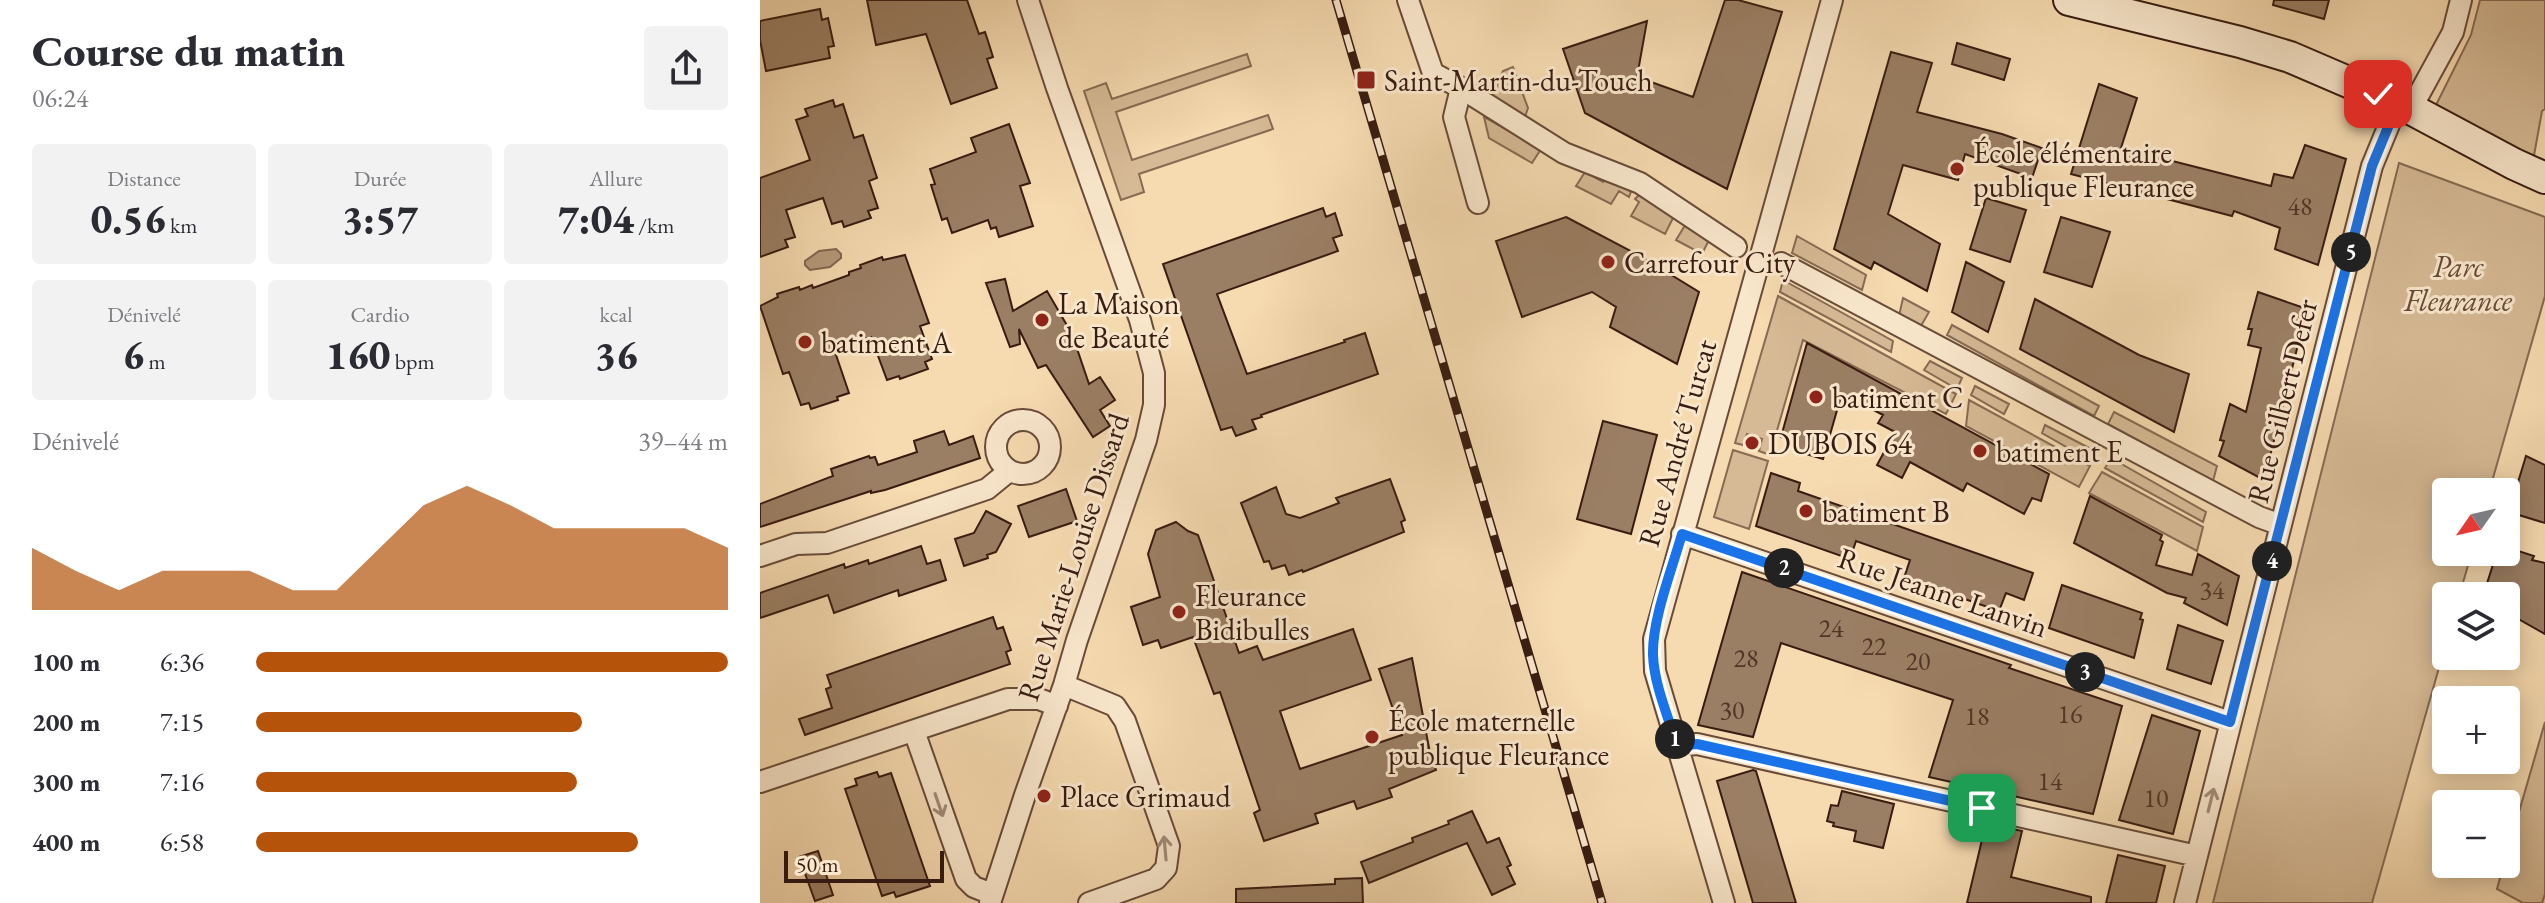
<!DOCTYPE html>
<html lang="fr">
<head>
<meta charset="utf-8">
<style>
	body { margin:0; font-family:"EB Garamond",serif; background:#f2f2f3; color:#2b2b33; height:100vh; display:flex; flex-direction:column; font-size:30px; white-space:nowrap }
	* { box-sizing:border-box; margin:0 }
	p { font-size:26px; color:#7c7c81 }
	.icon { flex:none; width:44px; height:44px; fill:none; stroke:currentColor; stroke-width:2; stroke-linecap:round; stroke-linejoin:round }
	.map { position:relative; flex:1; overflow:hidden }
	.side { display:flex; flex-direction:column; background:#fff; width:760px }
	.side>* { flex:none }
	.needle { width:52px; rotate:236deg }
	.buttons { position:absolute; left:1672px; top:478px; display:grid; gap:16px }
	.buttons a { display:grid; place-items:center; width:88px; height:88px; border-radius:8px; background:#fff; box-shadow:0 4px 20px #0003; font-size:40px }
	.scale { position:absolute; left:24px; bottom:20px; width:160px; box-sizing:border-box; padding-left:8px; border:4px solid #381c11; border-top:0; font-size:22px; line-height:28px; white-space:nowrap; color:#381c11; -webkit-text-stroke:6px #f9e7cc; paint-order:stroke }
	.pin { position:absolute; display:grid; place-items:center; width:68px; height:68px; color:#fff; margin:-34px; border-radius:16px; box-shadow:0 4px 12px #0006 }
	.km { position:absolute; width:40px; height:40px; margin:-20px; border-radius:50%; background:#222; color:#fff; font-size:22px; line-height:40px; text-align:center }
	.round { display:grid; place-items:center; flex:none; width:84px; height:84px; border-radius:8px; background:#f2f2f3 }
	.headline { display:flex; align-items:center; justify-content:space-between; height:136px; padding:0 32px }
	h1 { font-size:44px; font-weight:800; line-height:60px }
	.metrics { display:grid; grid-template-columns:repeat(3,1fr); gap:12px; height:136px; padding:8px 32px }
	.metrics div { display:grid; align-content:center; border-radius:8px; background:#f2f2f3; text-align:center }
	.metrics b { font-size:40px; font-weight:800 }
	.metrics small { font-size:22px; font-weight:400 }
	.metrics p { font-size:22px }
	.chart { height:224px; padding:16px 32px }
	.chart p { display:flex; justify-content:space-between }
	.chart svg { width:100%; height:144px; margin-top:8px; fill:#b45309; opacity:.7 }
	ul { padding:0 32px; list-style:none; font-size:26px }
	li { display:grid; grid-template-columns:128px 96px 1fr; align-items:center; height:60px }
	li i { height:20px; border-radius:10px; background:#b45309 }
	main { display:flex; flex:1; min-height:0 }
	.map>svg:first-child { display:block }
	.green { fill:#d6ba95; stroke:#876b53; stroke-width:2 }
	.water { fill:#b5997a; stroke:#836750; stroke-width:2 }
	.building { fill:#9b7f64; stroke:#381c11; stroke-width:2 }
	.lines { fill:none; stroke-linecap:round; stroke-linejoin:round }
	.street-casing { stroke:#684c39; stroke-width:24 }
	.secondary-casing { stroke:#381c11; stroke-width:34 }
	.street { stroke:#f9e7cc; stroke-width:20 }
	.secondary { stroke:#f9e7cc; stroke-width:30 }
	.rail-casing { stroke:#381c11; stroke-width:9 }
	.rail { stroke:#f9e7cc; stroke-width:6; stroke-dasharray:18; stroke-linecap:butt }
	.oneway { stroke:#a28c78 }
	.route-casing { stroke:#fff; stroke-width:16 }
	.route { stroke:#1a73e8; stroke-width:10 }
	.poi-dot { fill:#8f2418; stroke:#f9e7cc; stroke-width:3 }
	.labels { text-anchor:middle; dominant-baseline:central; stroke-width:6; stroke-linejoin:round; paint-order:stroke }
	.number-label { font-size:26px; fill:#513526 }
	.poi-label { font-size:30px; fill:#381c11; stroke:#f9e7cc; text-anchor:start }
	.park-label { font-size:30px; font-style:italic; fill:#674b39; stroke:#f9e7cc }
	.street-label { font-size:30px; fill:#381c11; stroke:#f9e7cc }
</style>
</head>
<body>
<main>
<section class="side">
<div class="headline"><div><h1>Course du matin</h1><p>06:24</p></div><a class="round"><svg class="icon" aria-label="share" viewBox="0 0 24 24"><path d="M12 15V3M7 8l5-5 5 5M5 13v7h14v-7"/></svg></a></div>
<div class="metrics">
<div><p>Distance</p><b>0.56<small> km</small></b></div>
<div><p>Durée</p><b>3:57</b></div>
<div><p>Allure</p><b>7:04<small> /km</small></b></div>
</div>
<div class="metrics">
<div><p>Dénivelé</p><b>6<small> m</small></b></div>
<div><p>Cardio</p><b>160<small> bpm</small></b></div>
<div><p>kcal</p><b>36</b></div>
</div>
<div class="chart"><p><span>Dénivelé</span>39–44 m</p>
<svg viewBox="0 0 160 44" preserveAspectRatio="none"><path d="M0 44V25L10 32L20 38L30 32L40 32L50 32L60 38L70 38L80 25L90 12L100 6L110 12L120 19L130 19L140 19L150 19L160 25V44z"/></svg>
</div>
<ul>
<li><b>100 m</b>6:36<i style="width:100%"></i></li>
<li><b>200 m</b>7:15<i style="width:69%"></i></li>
<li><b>300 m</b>7:16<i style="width:68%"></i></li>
<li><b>400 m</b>6:58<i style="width:81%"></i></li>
</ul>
</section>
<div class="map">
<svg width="1785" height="903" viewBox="0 0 1785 903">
	<rect width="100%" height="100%" fill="#f6dab0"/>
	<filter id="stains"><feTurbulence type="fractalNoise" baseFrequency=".0025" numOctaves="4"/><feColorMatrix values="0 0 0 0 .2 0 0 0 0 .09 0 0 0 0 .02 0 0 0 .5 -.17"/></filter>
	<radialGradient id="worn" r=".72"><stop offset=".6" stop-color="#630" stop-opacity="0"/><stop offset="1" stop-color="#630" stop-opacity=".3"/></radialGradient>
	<!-- green -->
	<path class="green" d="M1720,0h65v109l-3,2 -9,50 -98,-54 36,-72z
		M487,54l4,12 -135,46 16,48 136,-45 5,14 -134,45 5,18 -23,8 -37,-109 22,-8 6,16z
		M753,67l15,41 -4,12 -32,-23 11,-26z
		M724,117l57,32 -9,14 -43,-25z
		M1639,163l146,54v79l-56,196h-43v60h26l-13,44h-13v47l-74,260h-159z
		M825,172l18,10 4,-5 26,9 -4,11 -10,-6 -8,13 -35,-18z
		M883,191l32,23 -10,20 -34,-18 8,-14 -4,-3z
		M927,222l22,18 -7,14 -26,-14z
		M1037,236l69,39 -4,15 -70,-37z
		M1023,280l110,61 -2,11 -111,-60z
		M1018,296l178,98 -10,20 -143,-74 -33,115 -11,-4 3,-12 -15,-5 -4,11 -8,-2z
		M1143,298l26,14 -8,14 -22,-10z
		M1192,325l147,81 -5,10 -147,-81z
		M1170,361l32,17 -5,11 -33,-19z
		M1215,386l34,18 -5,10 -33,-19z
		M1209,400l121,66 -11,21 -113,-61z
		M1354,412l103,54 -4,15 -105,-57z
		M1285,425l50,26 -4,10 -49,-28z
		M973,450l35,11 -19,68 -35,-12z
		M1351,458l95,54 -3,10 -98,-54z
		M1342,472l101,55 -6,24 -108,-58z
		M1785,722v172l-3,9h-19l-26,-14 7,-25h2v-7z"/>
	<!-- water -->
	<path class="water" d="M76,249l5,5v4l-11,9 -20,3 -5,-5v-4l14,-10z"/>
	<!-- building -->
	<path class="building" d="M107,0h100l12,34 6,-2 3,9 5,16 -6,2 10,29 -46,16 -25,-70 -50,11z
		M965,0h13l44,12 -55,177 -142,-76 -22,-64 84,-28 -10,56 56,20z
		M1514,0h55l-5,19 -51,-14z
		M60,9l2,11 6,-2 6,28 -6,1 2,11 -64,13 -6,-31v-19z
		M1197,43l53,16 -6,21 -52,-16z
		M1131,52l41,11 -15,49 85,22 40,14 -10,30 -67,-24 -7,26 -55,-15 -15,49 52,30 -13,47 -53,-29 -3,7 -37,-20z
		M1339,84l38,14 -16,50 150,38 3,-12 19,4 12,-33 41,14 -28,106 -43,-16 5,-21 -46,-17 -2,5 -161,-42z
		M73,100l2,7 8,-3 11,34 9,-3 14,43 -8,3 9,27 -10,3 3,7 -27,9 -2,-6 -10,3 -9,-26 -37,12 9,27 -10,3 3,7 -28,10v-79l50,-18 -14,-40 12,-4 -3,-7z
		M249,124l21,59 -10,3 13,40 -34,11 -3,-10 -5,2 -3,-9 -36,13 -5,-15 -5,2 -11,-35 4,-1 -5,-15 46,-17 -5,-14z
		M1226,198l40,12 -16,52 -40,-13z
		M563,208l3,9 9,-4 7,22 -9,3 5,13 -121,43 30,80 98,-32 -1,-2 21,-7 13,41 -117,41 1,2 -10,3 4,9 -20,7 -4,-9 -11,3 -58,-166z
		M806,217l76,40 57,35 -22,72 -67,-37 6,-20 -24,-15 -70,25 -26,-76z
		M1301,217l49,15 -18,55 -48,-15z
		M145,255l24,68 -9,3 12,33 -7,3 3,7 -28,10 -1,-3 -12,4 -16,-43 -37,12 15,44 -12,4 1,3 -27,9 -2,-6 -8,2 -12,-33 -6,2 -23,-68 18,-9 -1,-3 22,-7 1,3 12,-5 1,3 36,-13v-3l12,-4 -1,-3 22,-8 1,3z
		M1206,262l38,20 -16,50 -36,-20z
		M245,279l8,32 34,-20 25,43 17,50 11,-7 15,23 -15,10 10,16 -17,11 -47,-72 -8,3 -19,-39 1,15 -10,3 -24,-64z
		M1498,292l49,17 -43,171 -45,-24 5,-15 -4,-1 10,-36 16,8 9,-38 6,-26 -13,-3 4,-16h-4z
		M1275,299l104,56 50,19 -15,58 -154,-83z
		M1047,343l242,131 -8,27 -9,-3 -8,16 -57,-31 -4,8 -53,-29 -8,16 -25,-13 18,-33 -17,-9 5,-8 -41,-22 -19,66 -27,-8 2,-9 -17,-5z
		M843,421l54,14 -26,99 -54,-15z
		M184,431l5,14 24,-9 7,22 -95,32 -14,3v-2l-111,36v-23l73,-28 -2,-7 38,-13 1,2 5,-1 3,8 39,-13 -3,-11z
		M1766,456l19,9v58l-36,-11z
		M1011,473l29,10 -2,8 235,82 -9,27 -18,-7 -7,18 -95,-33 6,-18 -54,-19 -6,18 -94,-33z
		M630,479l15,41 -4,2 3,10 -101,40 -1,-2 -13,5 -4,-10 -13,4 -3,-8 -5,1 -23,-59 35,-16 10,27 14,4 39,-15 -3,-5z
		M306,489l11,32 -48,16 -11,-31z
		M1330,496l72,39 -2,5 3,2 -7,23 36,10 6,-21 41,22 -12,49 -43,-22 2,-5 -19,-5 -93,-50z
		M226,511l25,13 -15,28 -9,3 1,3 -24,8 -9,-27 19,-6z
		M416,522l12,9 10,4 41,118 18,-7 6,14 90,-31 18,51 -91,31 20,58 102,-34 -23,-66 33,-11 18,95 6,17 -47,19 3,8 -35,12 -3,-8 -39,13 3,9 -54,18 -10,-28 6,-3 -40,-118 -6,2 -21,-57 -32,11 -3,-8 -15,5 -12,-38 29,-10 -12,-43 8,-24z
		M161,546l6,18 13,-4 6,20 -47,16 -1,-6 -64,23 -6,-18 -68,23v-25l84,-29 1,4 23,-8 1,4z
		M1746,547l28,9 -2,4 13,3v71l-39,-22v-16h-23l14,-44h9z
		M982,572l269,93 -2,3 113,38 -29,108 -164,-37 24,-77 -172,-57 -28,94 -55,-12z
		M1302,585l80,28 -2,6 3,1 -9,38 -85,-30z
		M233,617l4,12 6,-2 8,23 -5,2 4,12 -205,71 -6,-16 33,-11 -6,-19 5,-2 -4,-12z
		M1418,625l45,16 -12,43 -44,-15z
		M1392,715l48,16 -27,103 -54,-14z
		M993,770l3,1 40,132h-43l-36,-122z
		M117,772l2,5 12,-4 39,113 -34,11 -2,-5 -12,4 -37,-107 12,-4 -2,-6z
		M1082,791l52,13 -11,44 -29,-7 2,-10 -23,-5 1,-3 -7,-2 4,-16 7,1z
		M712,811l15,32 12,-5 12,27 -4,2 8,17 -23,11 -25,-52 -98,40 -8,-21 52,-20 -1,-4 37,-14 -1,-3z
		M1226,823l36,8 -11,46 80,20v6h-124z
		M58,851l15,44 -18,6 -16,-44z
		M1358,855l47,11 -9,37h-50z
		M602,878l1,25h-127v-14l99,-5v-5z"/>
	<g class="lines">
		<!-- street casing -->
		<g class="street-casing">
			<path id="street" d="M648,0l25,73 28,15 -7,29 24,86
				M701,88l103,65 76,30 96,64
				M1651,109l42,-77 8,-32
				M1021,263l478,254 22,8
				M236 447a27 27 0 1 1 54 0a27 27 0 1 1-54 0Z
				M922,534l548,188
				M0,556l36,-12 31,-1 160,-54 22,-18
				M304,685l51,21 10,15 44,125 -3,22 -10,11 -67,24
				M154,731l52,148 8,8 18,7
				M917,746l20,-2 500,112
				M0,782l248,-83h31l18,7
				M230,903l35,-108 39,-110 13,-45 69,-200 8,-35v-32l-14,-53 -83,-232 -29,-88
				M964,903l-69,-232 -1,-32 178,-639
				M1425,903l187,-737 26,-63"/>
		</g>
		<!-- secondary casing -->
		<g class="secondary-casing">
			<path id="secondary" d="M1309,0l171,42 50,15 121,52 103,55 31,14"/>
		</g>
		<!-- street -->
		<use href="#street" class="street"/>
		<!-- secondary -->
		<use href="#secondary" class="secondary"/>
		<!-- rail casing -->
		<g class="rail-casing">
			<path id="rail" d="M576,0l266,903"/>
		</g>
		<!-- rail -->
		<use href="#rail" class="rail"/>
	</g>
	<!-- one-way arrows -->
	<defs><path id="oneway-shaft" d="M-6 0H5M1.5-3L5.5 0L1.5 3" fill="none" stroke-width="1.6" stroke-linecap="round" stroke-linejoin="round" transform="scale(2)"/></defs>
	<g class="oneway">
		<use href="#oneway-shaft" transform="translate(1451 800) rotate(-76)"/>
		<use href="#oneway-shaft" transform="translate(179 805) rotate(71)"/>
		<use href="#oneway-shaft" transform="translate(405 848) rotate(-95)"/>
	</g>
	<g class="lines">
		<!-- route casing -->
		<g class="route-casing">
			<path id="route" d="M1222,808l-285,-64 -20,2c-8,-28 -23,-61 -24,-91 -1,-35 19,-86 29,-121l548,188 142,-556 26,-63 -20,-9"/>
		</g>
		<!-- route -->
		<use href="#route" class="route"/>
	</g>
	<!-- markers -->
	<g class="poi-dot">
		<rect x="596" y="70" width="20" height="20" rx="4"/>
		<circle cx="1197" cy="169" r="8"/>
		<circle cx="848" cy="262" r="8"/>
		<circle cx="282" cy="320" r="8"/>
		<circle cx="45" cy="342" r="8"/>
		<circle cx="1056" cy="397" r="8"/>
		<circle cx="992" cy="443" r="8"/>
		<circle cx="1220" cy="451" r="8"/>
		<circle cx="1046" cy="511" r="8"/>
		<circle cx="419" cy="612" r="8"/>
		<circle cx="612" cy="737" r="8"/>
		<circle cx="284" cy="796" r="8"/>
	</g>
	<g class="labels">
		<!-- number labels -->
		<g class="number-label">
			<text x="1540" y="206">48</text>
			<text x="1452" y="590">34</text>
			<text x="1071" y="628">24</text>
			<text x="1114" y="646">22</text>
			<text x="986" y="658">28</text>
			<text x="1158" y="661">20</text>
			<text x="972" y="710">30</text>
			<text x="1310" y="714">16</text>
			<text x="1217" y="716">18</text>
			<text x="1290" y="781">14</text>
			<text x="1396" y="798">10</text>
		</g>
		<!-- poi labels -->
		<g class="poi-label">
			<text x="624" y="80">Saint-Martin-du-Touch</text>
			<text x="1213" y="152">École élémentaire<tspan x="1213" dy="34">publique Fleurance</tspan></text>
			<text x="864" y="262">Carrefour City</text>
			<text x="298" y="303">La Maison<tspan x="298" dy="34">de Beauté</tspan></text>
			<text x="61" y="342">batiment A</text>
			<text x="1072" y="397">batiment C</text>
			<text x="1008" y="443">DUBOIS 64</text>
			<text x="1236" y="451">batiment E</text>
			<text x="1062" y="511">batiment B</text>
			<text x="435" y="595">Fleurance<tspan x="435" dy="34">Bidibulles</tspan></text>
			<text x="628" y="720">École maternelle<tspan x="628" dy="34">publique Fleurance</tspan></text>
			<text x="300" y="796">Place Grimaud</text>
		</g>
		<!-- park labels -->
		<g class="park-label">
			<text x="1698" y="266">Parc<tspan x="1698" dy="34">Fleurance</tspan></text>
		</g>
		<!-- street labels -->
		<g class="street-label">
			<text transform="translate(1522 401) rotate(-76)">Rue Gilbert Defer</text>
			<text transform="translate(917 443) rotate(-74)">Rue André Turcat</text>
			<text transform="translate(313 557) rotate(-72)">Rue Marie-Louise Dissard</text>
			<text transform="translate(1183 592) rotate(19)">Rue Jeanne Lanvin</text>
		</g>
	</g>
	<rect width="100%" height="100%" filter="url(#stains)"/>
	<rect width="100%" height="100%" fill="url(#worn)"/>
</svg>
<div class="buttons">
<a><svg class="needle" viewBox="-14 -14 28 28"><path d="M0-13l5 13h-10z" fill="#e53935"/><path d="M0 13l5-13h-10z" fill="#7c7c81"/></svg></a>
<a><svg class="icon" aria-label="layers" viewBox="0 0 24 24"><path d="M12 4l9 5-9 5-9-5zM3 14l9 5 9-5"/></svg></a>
<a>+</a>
<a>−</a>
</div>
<div class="scale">50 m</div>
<div class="pin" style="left:1222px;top:808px;background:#1e9e55"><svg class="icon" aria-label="arrive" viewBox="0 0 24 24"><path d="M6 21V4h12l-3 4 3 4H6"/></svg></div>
<div class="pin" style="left:1618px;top:94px;background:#d93025"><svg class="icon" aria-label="check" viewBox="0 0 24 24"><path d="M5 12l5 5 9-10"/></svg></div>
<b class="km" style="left:915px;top:739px">1</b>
<b class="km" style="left:1024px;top:568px">2</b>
<b class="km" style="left:1325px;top:672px">3</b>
<b class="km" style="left:1512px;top:561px">4</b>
<b class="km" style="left:1591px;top:252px">5</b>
</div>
</main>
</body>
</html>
